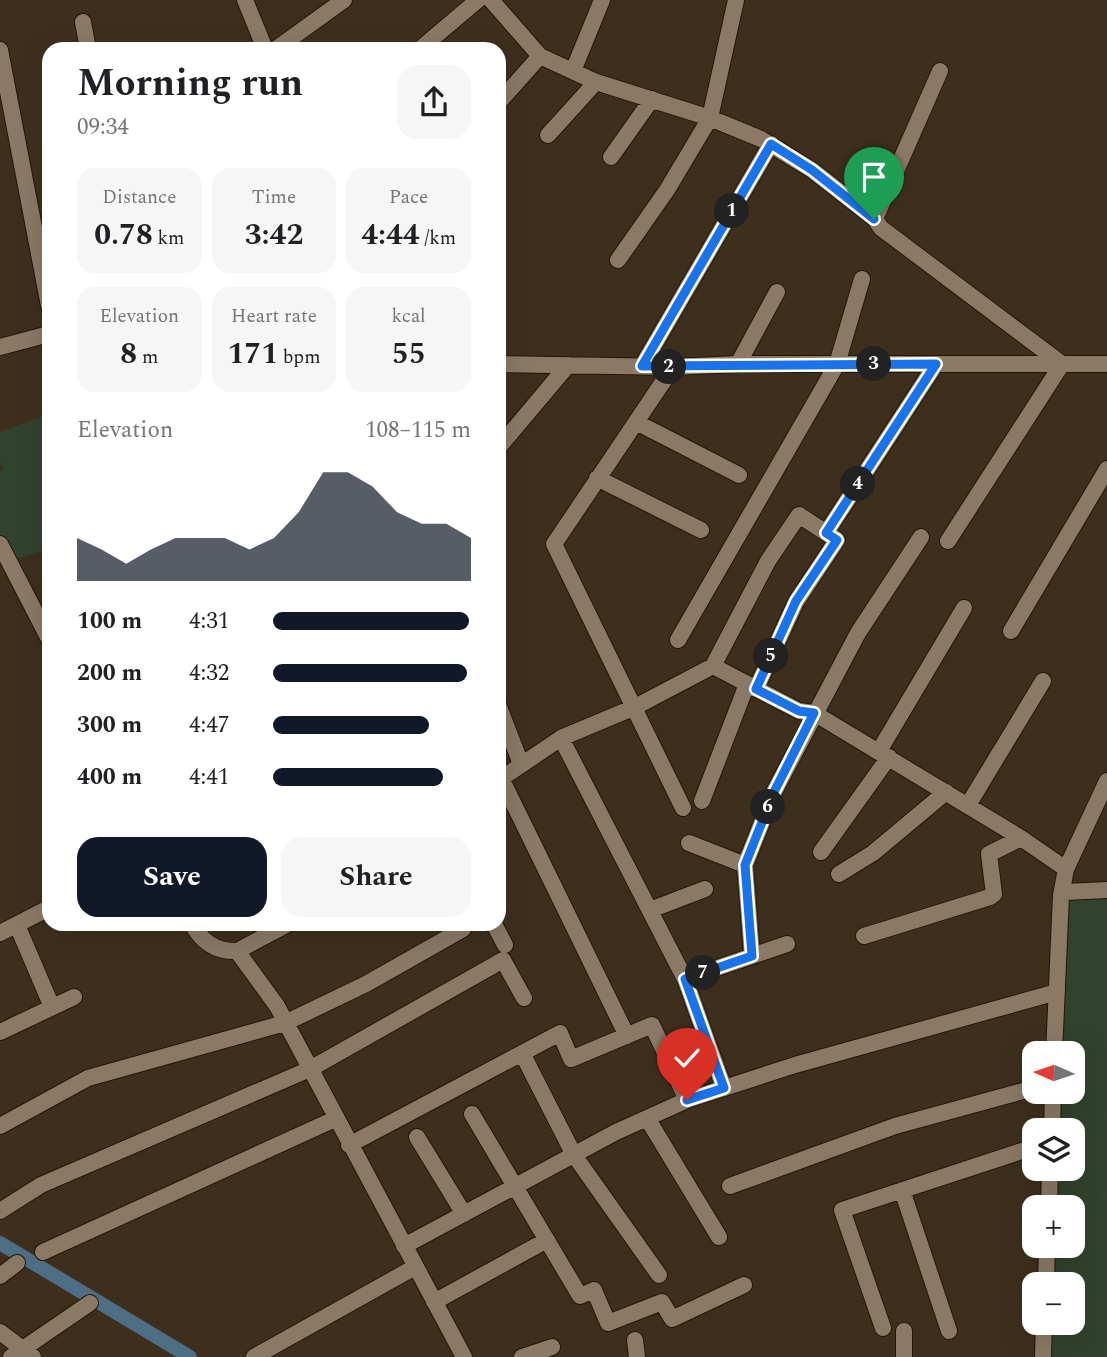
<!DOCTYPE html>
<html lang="en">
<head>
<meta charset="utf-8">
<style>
	body { margin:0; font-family:Spectral,serif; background:#f6f6f6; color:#202124; height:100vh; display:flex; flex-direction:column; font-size:26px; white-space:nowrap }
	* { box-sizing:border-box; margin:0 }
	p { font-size:23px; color:#757577 }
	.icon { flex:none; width:38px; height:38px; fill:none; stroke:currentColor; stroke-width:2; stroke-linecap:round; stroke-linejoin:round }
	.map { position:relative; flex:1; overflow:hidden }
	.details { position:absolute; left:42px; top:42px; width:464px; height:889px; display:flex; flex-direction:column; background:#fff; border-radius:21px; box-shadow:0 7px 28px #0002 }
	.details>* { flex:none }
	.needle { width:46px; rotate:273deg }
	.controls { position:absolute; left:1022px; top:1041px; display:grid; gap:14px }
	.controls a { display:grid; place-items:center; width:63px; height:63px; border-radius:14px; background:#fff; box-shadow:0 7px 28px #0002; font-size:35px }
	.pin { position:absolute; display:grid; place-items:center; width:60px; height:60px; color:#fff; margin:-72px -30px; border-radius:50% 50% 50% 0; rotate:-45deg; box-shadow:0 0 7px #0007 }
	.pin .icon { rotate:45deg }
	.km { position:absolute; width:35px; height:35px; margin:-18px; border-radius:50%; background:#222; color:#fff; font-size:19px; line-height:35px; text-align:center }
	.round { display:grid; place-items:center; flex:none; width:74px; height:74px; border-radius:21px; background:#f6f6f6 }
	.overview { display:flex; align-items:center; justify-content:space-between; height:119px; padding:0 35px }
	h1 { font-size:38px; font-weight:700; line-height:52px }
	.stats { display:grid; grid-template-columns:repeat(3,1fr); gap:10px; height:119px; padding:7px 35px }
	.stats div { display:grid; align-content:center; border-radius:18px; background:#f6f6f6; text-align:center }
	.stats b { font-size:30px; font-weight:700 }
	.stats small { font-size:19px; font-weight:400 }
	.stats p { font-size:19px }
	.chart { height:196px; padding:14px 35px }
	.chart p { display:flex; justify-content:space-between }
	.chart svg { width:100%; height:126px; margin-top:7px; fill:#111827; opacity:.7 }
	.primary-button { display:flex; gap:14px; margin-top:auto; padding:14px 35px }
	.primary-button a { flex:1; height:80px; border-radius:21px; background:#111827; color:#fff; font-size:28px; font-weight:700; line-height:80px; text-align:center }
	.primary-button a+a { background:#f6f6f6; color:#202124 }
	ul { padding:0 35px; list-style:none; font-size:23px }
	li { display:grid; grid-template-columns:112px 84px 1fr; align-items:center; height:52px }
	li i { height:18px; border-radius:9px; background:#111827 }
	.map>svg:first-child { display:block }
	.green { fill:#31422d }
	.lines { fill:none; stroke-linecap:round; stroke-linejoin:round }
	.canal { stroke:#4e6e86; stroke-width:14 }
	.minor-casing { stroke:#241606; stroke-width:18 }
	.minor { stroke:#8b7966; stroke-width:16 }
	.route-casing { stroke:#fff; stroke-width:14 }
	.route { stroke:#1a73e8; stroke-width:9 }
</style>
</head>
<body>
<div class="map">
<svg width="1107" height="1357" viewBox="0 0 1107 1357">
	<rect width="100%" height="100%" fill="#3e2f1d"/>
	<!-- green -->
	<path class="green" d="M49,414v135l-39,12 -10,-17v-73l3,-2 -3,-7v-30z
		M1107,893v464h-57l1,-34h22v-39h-21l1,-38h20v-38l-19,-1 1,-38h18v-39h-18l1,-38h17v-38l-16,-1 4,-158z"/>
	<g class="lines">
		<!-- canal -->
		<path class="canal" d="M0,1243l190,114"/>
		<!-- minor casing -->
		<g class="minor-casing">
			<path id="minor" d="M245,0l20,49
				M491,0l49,56 56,26 114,36 51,21 51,31 63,49
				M83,22l5,27
				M276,49l68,-49
				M420,49l58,-49
				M0,50l49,256
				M573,71l29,-71
				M940,71l-65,148 6,9 181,136 -114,177
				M499,102l41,-46
				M548,135l48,-53
				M611,157l41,-58
				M618,260l49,-70 43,-72 26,-118
				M0,347l49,-13
				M499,364l174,3 65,-3h369
				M738,364l39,-72
				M642,366l129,-222
				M673,367l-119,177 129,264
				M636,422l103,53
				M499,447l69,-82
				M597,478l104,52
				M826,533l110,-169
				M0,544l49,95
				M1011,631l96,-162
				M678,640l159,-276 25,-85
				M713,666l86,45 15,2 207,125 45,31 -5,26 -7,159
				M499,707l22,57
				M561,738l124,241 39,109
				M879,751l85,-143
				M501,778l126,258
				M499,780l62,-42 74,-31 78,-41 55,-105 31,-46 38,25 -41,62 -40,87
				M702,801l45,-117
				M968,805l75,-124
				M689,843l56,22
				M821,852l68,-95
				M1066,869l41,-88
				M839,874l34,-21 73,-61
				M1061,895l4,-3 42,-2
				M650,910l55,-21
				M192,924c10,18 24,28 45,27l40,55 187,351
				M494,924l11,21
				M17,925l35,82
				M0,933l49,-25
				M864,936l126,-39 4,-3 -5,-40 32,-16
				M237,951l51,-27
				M752,956l-7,-91 29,-73 84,-159 63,-96
				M685,979l102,-35
				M0,1032l74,-35
				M522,1053l52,102 85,120
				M472,1114l108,182 14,-6 14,33 54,-21 10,17 72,-34
				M647,1118l72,119
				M0,1126l88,-48 197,-55 81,-39 97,-55
				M1052,1130l1,-38
				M417,1137l47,77
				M349,1145l211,-112 11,26 81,-34 35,75
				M730,1186l165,-60 139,-38
				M902,1190l47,141
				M1049,1208l1,-39
				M0,1211l41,-26 269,-116 193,-109 21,38
				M404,1246l212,-114 71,-32 108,-35 262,-73
				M43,1252l292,-133
				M0,1276l17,-13
				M1046,1284l1,-38
				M434,1302l113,-62
				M883,1328l-41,-118 192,-63
				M904,1331v26
				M0,1332l33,25
				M635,1340l2,17
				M11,1357l79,-54
				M254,1357l161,-90
				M522,1357l30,-10
				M1043,1357l1,-34"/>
		</g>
		<!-- minor -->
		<use href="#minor" class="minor"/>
	</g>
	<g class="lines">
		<!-- route casing -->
		<g class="route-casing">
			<path id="route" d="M687,1100l37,-12 -39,-109 67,-23 -7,-91 29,-73 40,-79 -15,-2 -43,-22 40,-88 41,-61 -11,-7 110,-169 -294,2 129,-222 41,26 62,49"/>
		</g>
		<!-- route -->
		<use href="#route" class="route"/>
	</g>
</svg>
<div class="controls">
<a><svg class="needle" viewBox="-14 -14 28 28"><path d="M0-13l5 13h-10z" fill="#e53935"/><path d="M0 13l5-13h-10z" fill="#757577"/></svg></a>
<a><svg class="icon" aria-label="layers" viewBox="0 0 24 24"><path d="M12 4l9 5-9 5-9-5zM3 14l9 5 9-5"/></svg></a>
<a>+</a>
<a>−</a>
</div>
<div class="pin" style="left:874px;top:219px;background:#1e9e55"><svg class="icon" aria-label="arrive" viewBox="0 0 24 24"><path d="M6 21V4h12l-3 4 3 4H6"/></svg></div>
<div class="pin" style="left:687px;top:1100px;background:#d93025"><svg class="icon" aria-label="check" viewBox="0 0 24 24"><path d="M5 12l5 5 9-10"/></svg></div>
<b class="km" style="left:732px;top:211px">1</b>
<b class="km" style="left:669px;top:367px">2</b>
<b class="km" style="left:874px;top:364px">3</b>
<b class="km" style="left:858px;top:484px">4</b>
<b class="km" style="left:771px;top:656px">5</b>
<b class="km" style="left:768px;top:807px">6</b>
<b class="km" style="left:703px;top:973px">7</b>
<section class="details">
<div class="overview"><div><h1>Morning run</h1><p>09:34</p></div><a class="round"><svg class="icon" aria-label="share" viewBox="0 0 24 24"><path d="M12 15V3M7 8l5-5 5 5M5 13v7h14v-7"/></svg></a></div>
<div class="stats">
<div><p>Distance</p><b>0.78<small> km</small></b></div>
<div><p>Time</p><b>3:42</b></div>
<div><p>Pace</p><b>4:44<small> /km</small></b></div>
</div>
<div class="stats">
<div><p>Elevation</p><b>8<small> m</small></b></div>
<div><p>Heart rate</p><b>171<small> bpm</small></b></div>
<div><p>kcal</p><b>55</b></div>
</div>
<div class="chart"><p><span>Elevation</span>108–115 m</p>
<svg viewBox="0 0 160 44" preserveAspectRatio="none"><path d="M0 44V29L10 33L20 38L30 33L40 29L50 29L60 29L70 33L80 29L90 20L100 6L110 6L120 11L130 20L140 24L150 24L160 29V44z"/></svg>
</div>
<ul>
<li><b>100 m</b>4:31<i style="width:99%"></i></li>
<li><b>200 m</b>4:32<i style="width:98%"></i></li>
<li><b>300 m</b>4:47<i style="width:79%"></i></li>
<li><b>400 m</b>4:41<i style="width:86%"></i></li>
</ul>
<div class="primary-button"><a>Save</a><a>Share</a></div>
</section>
</div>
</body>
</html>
